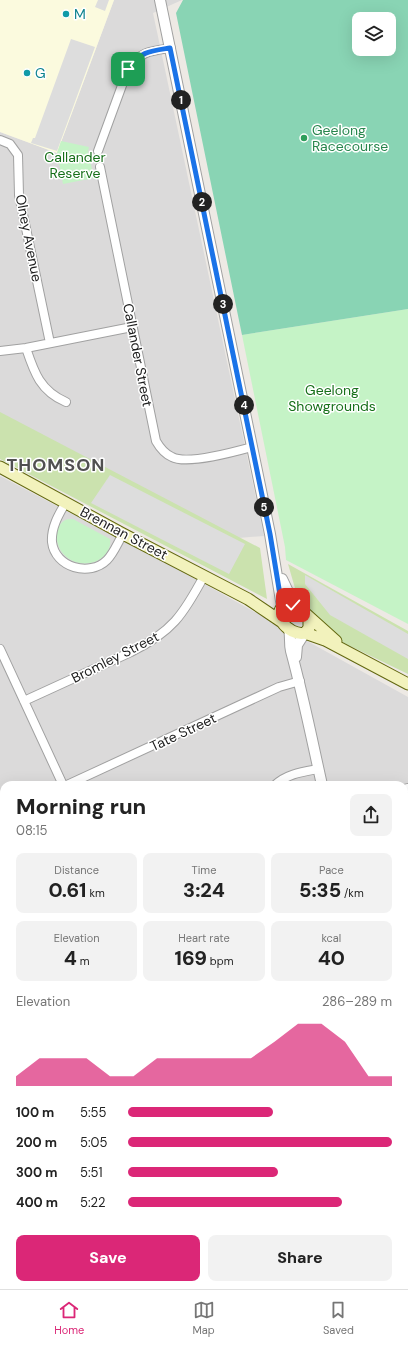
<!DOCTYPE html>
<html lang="en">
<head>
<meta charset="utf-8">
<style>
	body { margin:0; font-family:"DM Sans",sans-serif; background:#f2f2f2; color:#222; height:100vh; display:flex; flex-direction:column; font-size:15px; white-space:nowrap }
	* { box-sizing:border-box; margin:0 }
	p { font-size:13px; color:#767676 }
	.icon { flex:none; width:22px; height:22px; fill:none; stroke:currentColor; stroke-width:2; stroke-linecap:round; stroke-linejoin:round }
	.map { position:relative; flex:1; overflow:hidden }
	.side { position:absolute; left:0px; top:781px; width:408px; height:508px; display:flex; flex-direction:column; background:#fff; border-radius:12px 12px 0 0; box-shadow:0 4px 16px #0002 }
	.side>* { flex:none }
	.tools { position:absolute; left:352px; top:12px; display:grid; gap:8px }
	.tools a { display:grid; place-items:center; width:44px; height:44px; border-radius:8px; background:#fff; box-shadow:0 4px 16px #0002; font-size:20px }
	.pin { position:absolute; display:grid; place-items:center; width:34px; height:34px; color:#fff; margin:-17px; border-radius:8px; box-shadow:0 2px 6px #0006 }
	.km { position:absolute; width:20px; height:20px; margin:-10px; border-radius:50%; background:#222; color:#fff; font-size:11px; line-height:20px; text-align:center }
	.round { display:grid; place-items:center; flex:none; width:42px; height:42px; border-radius:8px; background:#f2f2f2 }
	.summary { display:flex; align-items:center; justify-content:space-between; height:68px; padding:0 16px }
	h1 { font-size:22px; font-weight:800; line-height:30px }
	.figures { display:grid; grid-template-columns:repeat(3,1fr); gap:6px; height:68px; padding:4px 16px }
	.figures div { display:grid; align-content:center; border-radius:8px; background:#f2f2f2; text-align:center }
	.figures b { font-size:20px; font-weight:800 }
	.figures small { font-size:11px; font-weight:400 }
	.figures p { font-size:11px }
	.chart { height:112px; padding:8px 16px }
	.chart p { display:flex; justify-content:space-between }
	.chart svg { width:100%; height:72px; margin-top:4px; fill:#db2777; opacity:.7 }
	.cta { display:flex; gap:8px; margin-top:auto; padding:8px 16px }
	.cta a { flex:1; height:46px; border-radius:8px; background:#db2777; color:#fff; font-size:16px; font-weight:800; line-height:46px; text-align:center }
	.cta a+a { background:#f2f2f2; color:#222 }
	ul { padding:0 16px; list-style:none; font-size:13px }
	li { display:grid; grid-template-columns:64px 48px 1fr; align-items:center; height:30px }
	li i { height:10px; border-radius:5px; background:#db2777 }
	.tabs { display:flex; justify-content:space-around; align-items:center; height:56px; border-top:1px solid #e0e0e0; background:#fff; font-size:11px; color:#767676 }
	.tabs a { display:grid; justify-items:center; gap:2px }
	.tabs .selected { color:#db2777 }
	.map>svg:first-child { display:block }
	.residential { fill:#dbdada }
	.education { fill:#fbfade }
	.grass { fill:#cbe2ae }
	.park { fill:#c5f3c6 }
	.pitch { fill:#89d4b4; fill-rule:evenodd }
	.parking { fill:#ddd }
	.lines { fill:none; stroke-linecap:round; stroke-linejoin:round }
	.minor-casing { stroke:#a1a1a1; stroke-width:10 }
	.tertiary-casing { stroke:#a1a1a1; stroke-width:12 }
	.secondary-casing { stroke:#636810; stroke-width:13 }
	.minor { stroke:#fff; stroke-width:8 }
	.tertiary { stroke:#fff; stroke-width:10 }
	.secondary { stroke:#f2f2bc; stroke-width:11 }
	.route-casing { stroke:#fff; stroke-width:8 }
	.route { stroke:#1a73e8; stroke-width:5 }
	.culture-dot { fill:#0f9aa8; stroke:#fff; stroke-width:1.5 }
	.leisure-dot { fill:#2e9e5b; stroke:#fff; stroke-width:1.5 }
	.labels { text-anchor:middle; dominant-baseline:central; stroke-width:3; stroke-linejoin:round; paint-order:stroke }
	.culture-label { font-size:14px; fill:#0d838f; stroke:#fff; text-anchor:start }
	.leisure-label { font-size:14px; fill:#27864d; stroke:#fff; text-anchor:start }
	.park-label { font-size:14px; fill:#166f19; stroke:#fff }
	.street-label { font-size:14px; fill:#1d1d1d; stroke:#fff }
	.district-label { font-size:18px; font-weight:bold; letter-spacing:1px; fill:#505050; stroke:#fff }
</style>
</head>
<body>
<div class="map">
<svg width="408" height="1289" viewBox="0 0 408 1289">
	<rect width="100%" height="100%" fill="#ede9e4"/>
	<!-- residential -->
	<path class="residential" d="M114,0h68l-29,13 111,523 -26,2 -238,-121v-285l57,21z
		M0,476l190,100 218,121v592h-408v-256l4,-2v254h400v-500h-400v124l-4,-9z"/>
	<!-- education -->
	<path class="education" d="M0,0h114l-57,153 -57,-21z
		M0,900l4,9v122l-4,2z"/>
	<!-- grass -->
	<path class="grass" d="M0,412l260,136 7,51 -267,-140z
		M288,564l120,67v43l-64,-31 -45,-41z"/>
	<!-- park -->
	<path class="park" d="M61,141l28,6 -1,4 6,27 -31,6 -6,-31z
		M408,309v315l-122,-64 -1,-13 -43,-212z
		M68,519h5l37,20c1,6 -1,12 -6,17 -12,12 -34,9 -43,-5 -7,-11 -6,-28 7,-32z"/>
	<!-- pitch -->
	<path class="pitch" d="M183,0h225v309l-166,26 -66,-322zM359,19h30v30h-30z"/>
	<!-- parking -->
	<path class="parking" d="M98,0h11l-4,11 -10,-4z
		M71,39l24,8 -38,104 -26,-8 2,-5h2z
		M110,475l135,69 -16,30 -138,-71z
		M305,575l103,59v25l-78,-44 -25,-31z"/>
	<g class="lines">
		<!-- minor casing -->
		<g class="minor-casing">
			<path id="minor" d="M0,140l10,4 8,11 1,40 31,148
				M98,151l30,-82c13,-18 22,-18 43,-21
				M100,167l56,274c4,7 9,13 16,16 15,8 62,-5 80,-10
				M26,348c8,24 14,43 40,54
				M0,351l26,-3 106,-21
				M66,502c-7,12 -15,25 -14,40 3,26 38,35 55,18 7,-7 11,-18 16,-26
				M0,649l63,136
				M24,701l107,-49c41,-20 52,-37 73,-76
				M67,785l212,-98 21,-6
				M275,785c12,-11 27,-13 43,-16
				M404,789l4,-1
				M0,817l4,-2
				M0,875l4,8
				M404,944l4,-1
				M0,1048l4,-2
				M0,1150l4,-2
				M404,1217l4,-2
				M0,1223l4,-1
				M359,1285l1,4
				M147,1289l14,-4"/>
		</g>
		<!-- tertiary casing -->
		<g class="tertiary-casing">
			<path id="tertiary" d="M160,0l110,534 12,73
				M282,579l9,19 10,11
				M289,630c2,7 0,13 2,21 12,44 21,89 31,134
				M296,657l1,-12 7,-11
				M404,1170l4,19"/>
		</g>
		<!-- secondary casing -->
		<g class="secondary-casing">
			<path id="secondary" d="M0,467l123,67 125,65 34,23
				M288,605c10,1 15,5 21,13v10l-4,5c-17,4 -38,-23 -17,-28z
				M306,614l30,27
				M305,633l20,7 83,44"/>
		</g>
		<!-- minor -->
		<use href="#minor" class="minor"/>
		<!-- tertiary -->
		<use href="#tertiary" class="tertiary"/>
		<!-- secondary -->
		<use href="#secondary" class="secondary"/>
	</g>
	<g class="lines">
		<!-- route casing -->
		<g class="route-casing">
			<path id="route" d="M128,69c13,-18 22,-18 42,-21l100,486 12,73 4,-2h7"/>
		</g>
		<!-- route -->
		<use href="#route" class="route"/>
	</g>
	<!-- markers -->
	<g class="culture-dot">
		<circle cx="66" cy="14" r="4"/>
		<circle cx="27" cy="73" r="4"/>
	</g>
	<circle class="leisure-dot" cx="304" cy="138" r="4"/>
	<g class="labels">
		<!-- culture labels -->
		<g class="culture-label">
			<text x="74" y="14">M</text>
			<text x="35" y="73">G</text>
		</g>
		<!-- leisure labels -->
		<g class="leisure-label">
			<text x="312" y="130">Geelong<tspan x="312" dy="16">Racecourse</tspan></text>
		</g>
		<!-- park labels -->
		<g class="park-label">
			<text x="75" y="157">Callander<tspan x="75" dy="16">Reserve</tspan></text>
			<text x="332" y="390">Geelong<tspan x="332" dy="16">Showgrounds</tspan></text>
		</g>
		<!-- street labels -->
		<g class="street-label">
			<text transform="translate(29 238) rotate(79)">Olney Avenue</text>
			<text transform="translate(138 355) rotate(79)">Callander Street</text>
			<text transform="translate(124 533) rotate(28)">Brennan Street</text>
			<text transform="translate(115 657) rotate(-27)">Bromley Street</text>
			<text transform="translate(183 732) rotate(-25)">Tate Street</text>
		</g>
		<!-- district labels -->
		<g class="district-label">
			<text x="56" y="465">THOMSON</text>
		</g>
	</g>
</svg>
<div class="tools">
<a><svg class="icon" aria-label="layers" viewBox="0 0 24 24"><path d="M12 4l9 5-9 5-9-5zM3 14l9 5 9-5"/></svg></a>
</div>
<div class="pin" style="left:128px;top:69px;background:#1e9e55"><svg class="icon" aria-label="arrive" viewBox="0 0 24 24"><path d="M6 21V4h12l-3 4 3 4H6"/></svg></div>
<div class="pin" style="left:293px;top:605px;background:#d93025"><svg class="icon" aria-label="check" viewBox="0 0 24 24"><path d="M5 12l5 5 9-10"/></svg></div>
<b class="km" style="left:181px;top:100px">1</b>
<b class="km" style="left:202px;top:202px">2</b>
<b class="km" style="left:223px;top:304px">3</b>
<b class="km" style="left:244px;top:405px">4</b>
<b class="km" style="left:264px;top:507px">5</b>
<section class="side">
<div class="summary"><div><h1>Morning run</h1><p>08:15</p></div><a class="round"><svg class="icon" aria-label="share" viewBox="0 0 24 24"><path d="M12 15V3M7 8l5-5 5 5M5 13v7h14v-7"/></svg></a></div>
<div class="figures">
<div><p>Distance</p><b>0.61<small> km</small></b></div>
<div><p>Time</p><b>3:24</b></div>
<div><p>Pace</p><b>5:35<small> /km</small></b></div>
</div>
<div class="figures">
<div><p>Elevation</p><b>4<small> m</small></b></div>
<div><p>Heart rate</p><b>169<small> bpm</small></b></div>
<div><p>kcal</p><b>40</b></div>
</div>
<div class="chart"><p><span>Elevation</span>286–289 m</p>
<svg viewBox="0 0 160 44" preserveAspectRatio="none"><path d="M0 44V38L10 27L20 27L30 27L40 38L50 38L60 27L70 27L80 27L90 27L100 27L110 17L120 6L130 6L140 17L150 38L160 38V44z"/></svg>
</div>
<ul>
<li><b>100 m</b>5:55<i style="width:55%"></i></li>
<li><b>200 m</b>5:05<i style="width:100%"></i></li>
<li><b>300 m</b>5:51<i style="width:57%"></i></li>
<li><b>400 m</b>5:22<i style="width:81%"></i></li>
</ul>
<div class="cta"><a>Save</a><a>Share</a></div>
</section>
</div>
<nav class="tabs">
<a class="selected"><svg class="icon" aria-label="home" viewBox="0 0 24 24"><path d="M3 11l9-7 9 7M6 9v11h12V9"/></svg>Home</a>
<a><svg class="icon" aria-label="map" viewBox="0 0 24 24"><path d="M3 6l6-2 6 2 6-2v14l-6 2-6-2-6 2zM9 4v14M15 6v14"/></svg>Map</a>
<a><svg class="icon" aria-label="saved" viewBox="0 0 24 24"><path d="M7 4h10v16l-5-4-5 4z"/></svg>Saved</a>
</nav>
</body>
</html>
